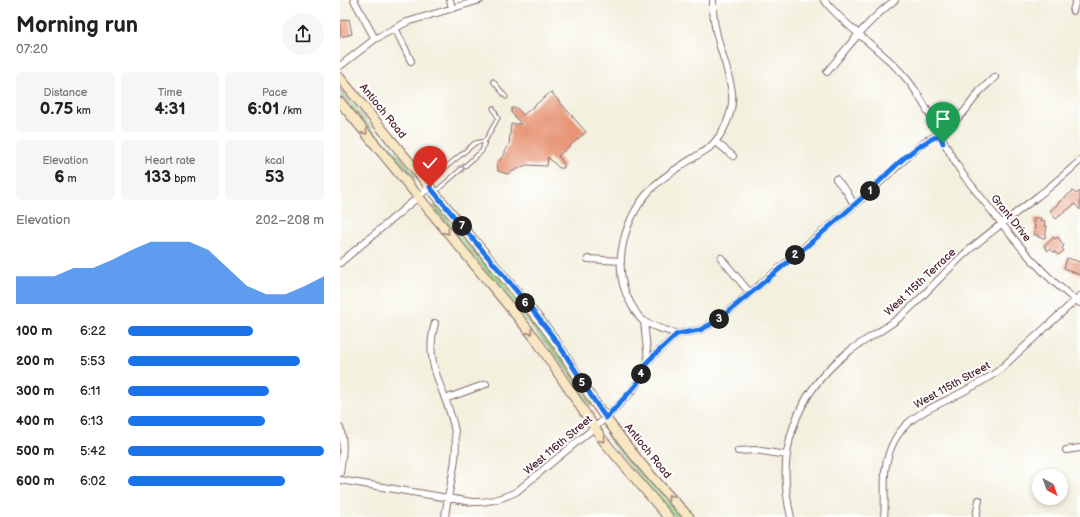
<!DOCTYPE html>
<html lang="en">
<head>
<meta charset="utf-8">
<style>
	body { margin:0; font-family:"Balsamiq Sans",sans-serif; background:#f6f6f6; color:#222; height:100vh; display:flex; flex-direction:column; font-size:15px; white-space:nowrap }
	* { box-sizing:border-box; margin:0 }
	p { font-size:13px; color:#767676 }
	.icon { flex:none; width:22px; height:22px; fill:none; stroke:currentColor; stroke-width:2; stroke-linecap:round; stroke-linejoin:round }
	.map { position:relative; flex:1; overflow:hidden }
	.details { display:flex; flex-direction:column; background:#fff; width:340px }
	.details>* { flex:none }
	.needle { width:26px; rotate:140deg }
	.fabs { position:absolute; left:692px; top:469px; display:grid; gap:8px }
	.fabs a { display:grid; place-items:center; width:36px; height:36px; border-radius:50%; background:#fff; box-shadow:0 2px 6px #0003; font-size:20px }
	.pin { position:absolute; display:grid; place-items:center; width:34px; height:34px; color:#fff; margin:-41px -17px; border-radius:50% 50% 50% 0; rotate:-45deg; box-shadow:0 0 4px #0007 }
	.pin .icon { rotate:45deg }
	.km { position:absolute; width:20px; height:20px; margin:-10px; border-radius:50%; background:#222; color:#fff; font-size:11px; line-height:20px; text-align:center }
	.round { display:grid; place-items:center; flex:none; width:42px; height:42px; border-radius:21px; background:#f6f6f6 }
	.headline { display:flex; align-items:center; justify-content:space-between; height:68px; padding:0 16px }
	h1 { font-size:22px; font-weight:700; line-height:30px }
	.stats { display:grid; grid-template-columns:repeat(3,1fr); gap:6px; height:68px; padding:4px 16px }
	.stats div { display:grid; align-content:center; border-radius:6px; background:#f6f6f6; text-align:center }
	.stats b { font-size:17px; font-weight:700 }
	.stats small { font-size:11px; font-weight:400 }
	.stats p { font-size:11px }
	.chart { height:112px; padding:8px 16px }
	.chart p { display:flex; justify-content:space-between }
	.chart svg { width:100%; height:72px; margin-top:4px; fill:#1a73e8; opacity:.7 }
	ul { padding:0 16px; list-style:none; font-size:13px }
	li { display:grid; grid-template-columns:64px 48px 1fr; align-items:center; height:30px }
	li i { height:10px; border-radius:5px; background:#1a73e8 }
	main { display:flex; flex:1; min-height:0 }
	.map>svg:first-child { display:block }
	.green { fill:#95d185; stroke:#707858 }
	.building { fill:#e79576 }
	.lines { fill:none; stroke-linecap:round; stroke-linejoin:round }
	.service-casing { stroke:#85686a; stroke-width:5 }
	.minor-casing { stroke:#85686a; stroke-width:8 }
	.secondary-casing { stroke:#85686a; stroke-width:11 }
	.service { stroke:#fff; stroke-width:3 }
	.minor { stroke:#fff; stroke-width:6 }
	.secondary { stroke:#f8e7c3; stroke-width:9 }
	.oneway { stroke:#a18377 }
	.oneway2 { stroke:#ae9aa0 }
	.route-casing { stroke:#fff; stroke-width:8 }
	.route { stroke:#1a73e8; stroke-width:5 }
	.labels { text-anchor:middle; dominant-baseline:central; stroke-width:4; stroke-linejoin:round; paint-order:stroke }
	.street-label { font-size:11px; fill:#4a1f2b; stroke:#fff }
</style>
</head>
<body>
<main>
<section class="details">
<div class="headline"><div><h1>Morning run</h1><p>07:20</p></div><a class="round"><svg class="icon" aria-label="share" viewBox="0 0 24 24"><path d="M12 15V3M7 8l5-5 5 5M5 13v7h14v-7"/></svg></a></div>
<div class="stats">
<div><p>Distance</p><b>0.75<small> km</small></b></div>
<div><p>Time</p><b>4:31</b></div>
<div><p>Pace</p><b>6:01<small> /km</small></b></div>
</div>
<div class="stats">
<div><p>Elevation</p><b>6<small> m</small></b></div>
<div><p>Heart rate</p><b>133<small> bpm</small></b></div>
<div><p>kcal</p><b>53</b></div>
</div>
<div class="chart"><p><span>Elevation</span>202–208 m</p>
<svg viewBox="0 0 160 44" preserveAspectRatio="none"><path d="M0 44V27L10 27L20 27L30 22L40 22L50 17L60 11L70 6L80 6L90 6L100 11L110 22L120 33L130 38L140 38L150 33L160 27V44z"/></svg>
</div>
<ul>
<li><b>100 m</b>6:22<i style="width:64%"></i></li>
<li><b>200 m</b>5:53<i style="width:88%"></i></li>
<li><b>300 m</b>6:11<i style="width:72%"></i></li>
<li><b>400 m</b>6:13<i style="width:70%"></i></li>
<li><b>500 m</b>5:42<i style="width:100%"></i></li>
<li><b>600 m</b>6:02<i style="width:80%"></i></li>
</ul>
</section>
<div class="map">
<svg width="740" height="517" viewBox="0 0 740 517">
	<rect width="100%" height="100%" fill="#fff"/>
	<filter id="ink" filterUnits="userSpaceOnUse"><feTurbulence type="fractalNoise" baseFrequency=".025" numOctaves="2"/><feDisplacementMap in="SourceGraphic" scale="8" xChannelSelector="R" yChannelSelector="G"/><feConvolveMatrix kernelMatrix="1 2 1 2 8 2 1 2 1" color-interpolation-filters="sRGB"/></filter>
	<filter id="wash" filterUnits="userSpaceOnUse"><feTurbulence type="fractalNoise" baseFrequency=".012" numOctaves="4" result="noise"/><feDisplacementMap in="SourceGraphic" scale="16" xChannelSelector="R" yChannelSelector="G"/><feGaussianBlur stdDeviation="0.9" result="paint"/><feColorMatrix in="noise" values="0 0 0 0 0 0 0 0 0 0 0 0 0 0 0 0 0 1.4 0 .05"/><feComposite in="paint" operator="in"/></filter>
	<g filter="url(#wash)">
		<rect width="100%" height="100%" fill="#f3f0de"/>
		<!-- green -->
		<path class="green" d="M0,89l37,45 18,16 21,27 -1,1 -21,-23 -18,-17 -36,-44z
			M96,205l31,37 15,14 73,89 37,59 -2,2 -2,-3 -27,-42 -21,-24 -102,-124 -4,-7z
			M269,434l43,51 32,32h-9l-14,-14 -52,-63 -2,-5z"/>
		<g id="blocks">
			<!-- building -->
			<path class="building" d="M9,19l3,15 -12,3v-16z
				M211,92l35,40 -28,24 6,8v4h-5l-11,-11 -1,9 -21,-1 -19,9 -9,-3 -1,-8 8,-9v-3l4,-6 2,-21h10l-10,-12 1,-4h5l6,7z
				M733,191l3,3 4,-3v19l-5,-6 -19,15 -6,-8 9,-8v-1z
				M694,218h7l-1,3h5l-1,5h3l-2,12 -7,-1v-2h-4l1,-10 -2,-1z
				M714,237l1,2 3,-2 6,9 -2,2 2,3 -6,4 -4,-4 -1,1 -3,-3 -2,2 -4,-5z
				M727,258l13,4v13l-16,-7z"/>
		</g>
	</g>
	<g filter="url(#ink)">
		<use href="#blocks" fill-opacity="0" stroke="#85686a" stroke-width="1"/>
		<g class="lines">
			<!-- service casing -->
			<g class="service-casing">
				<path id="service" d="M153,81l13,16
					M87,183l48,-40 10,-2
					M95,192l47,-41 3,-10 13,-23 -5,-10"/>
			</g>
			<!-- minor casing -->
			<g class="minor-casing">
				<path id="minor" d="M14,0l21,39
					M110,0l2,8
					M484,0c25,31 61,51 86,83 22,29 33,63 54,93 36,44 69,94 116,127
					M733,11l3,-11
					M55,28l16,33
					M0,66l35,-27 32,-17 73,-22
					M487,72c21,-25 41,-52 68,-72
					M376,142l17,14
					M496,179l11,13 7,13
					M381,258l29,35
					M248,259l33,2
					M0,263l90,-76
					M304,321l4,40
					M95,323c-13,44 13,68 20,109 4,28 -7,57 -10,85
					M337,334c-8,-3 -27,-8 -34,-13 -5,-4 -9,-12 -12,-17 -22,-38 -6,-89 23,-118 16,-15 37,-26 55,-38 14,-13 25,-35 23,-55 -1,-9 -4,-18 -6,-27 -7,-22 -14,-43 -13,-66
					M105,399l41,-15
					M0,428c5,15 2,30 0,45
					M726,450l14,-2
					M398,451l17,-1 31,5
					M0,480l132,22c16,1 29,-3 44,-10l90,-74 25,-26 6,-8 11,-23 29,-27 23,-4 17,-9 148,-125 49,-45 13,-11 12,-5 25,-23 16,-21 15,-14
					M451,517c-16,-64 4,-123 56,-164 19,-15 42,-25 59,-41 22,-20 41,-43 63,-62 22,-19 46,-36 69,-54 15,-11 28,-23 42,-35
					M544,517c2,-17 -1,-35 2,-52 8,-41 32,-51 65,-67 16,-8 31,-16 46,-26l83,-76
					M636,517l3,-17"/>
			</g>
			<!-- secondary casing -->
			<g class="secondary-casing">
				<path id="secondary" d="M0,78l205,249c19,25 34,53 52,79 28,39 58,77 92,111
					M0,102l195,236 67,101 66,78"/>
			</g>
			<!-- service -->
			<use href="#service" class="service"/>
			<!-- minor -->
			<use href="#minor" class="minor"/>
			<!-- secondary -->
			<use href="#secondary" class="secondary"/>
		</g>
		<!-- one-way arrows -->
		<defs><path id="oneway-chevron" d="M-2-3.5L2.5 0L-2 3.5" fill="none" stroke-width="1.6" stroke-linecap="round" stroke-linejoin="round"/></defs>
		<g class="oneway">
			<use href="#oneway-chevron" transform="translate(25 132) rotate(51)"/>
			<use href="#oneway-chevron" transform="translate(107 232) rotate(51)"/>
			<use href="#oneway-chevron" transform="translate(190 332) rotate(51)"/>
			<use href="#oneway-chevron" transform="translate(263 440) rotate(52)"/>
			<use href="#oneway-chevron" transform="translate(330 497) rotate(-131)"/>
		</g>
		<use class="oneway2" href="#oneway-chevron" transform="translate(122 168) rotate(-41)"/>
	</g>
	<g class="lines" filter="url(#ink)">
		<!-- route casing -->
		<g class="route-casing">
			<path id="route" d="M90,187c41,52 87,101 126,154 18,25 32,52 50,77l31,-34 11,-23 29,-27 23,-4 17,-9c49,-41 100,-82 147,-125 24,-22 45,-48 76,-61l3,8"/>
		</g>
		<!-- route -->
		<use href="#route" class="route"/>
	</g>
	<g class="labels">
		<!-- street labels -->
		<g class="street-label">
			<text transform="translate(43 111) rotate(51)">Antioch Road</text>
			<text transform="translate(671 218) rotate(51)">Grant Drive</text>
			<text transform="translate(580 282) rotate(-43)">West 115th Terrace</text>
			<text transform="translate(612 385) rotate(-29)">West 115th Street</text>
			<text transform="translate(218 445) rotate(-40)">West 116th Street</text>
			<text transform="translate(308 451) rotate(51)">Antioch Road</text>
		</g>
	</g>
</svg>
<div class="fabs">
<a><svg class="needle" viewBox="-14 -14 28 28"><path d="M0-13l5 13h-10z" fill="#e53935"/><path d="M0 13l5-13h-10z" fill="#767676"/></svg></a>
</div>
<div class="pin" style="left:603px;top:143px;background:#1e9e55"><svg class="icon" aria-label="arrive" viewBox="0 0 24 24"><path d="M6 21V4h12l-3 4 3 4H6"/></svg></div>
<div class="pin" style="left:90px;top:187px;background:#d93025"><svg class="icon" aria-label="check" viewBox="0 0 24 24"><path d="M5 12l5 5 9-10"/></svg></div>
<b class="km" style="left:530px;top:191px">1</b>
<b class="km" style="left:455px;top:255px">2</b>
<b class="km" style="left:379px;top:319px">3</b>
<b class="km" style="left:301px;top:374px">4</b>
<b class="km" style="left:242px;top:383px">5</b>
<b class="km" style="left:185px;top:303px">6</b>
<b class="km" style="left:122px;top:226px">7</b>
</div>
</main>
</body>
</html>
